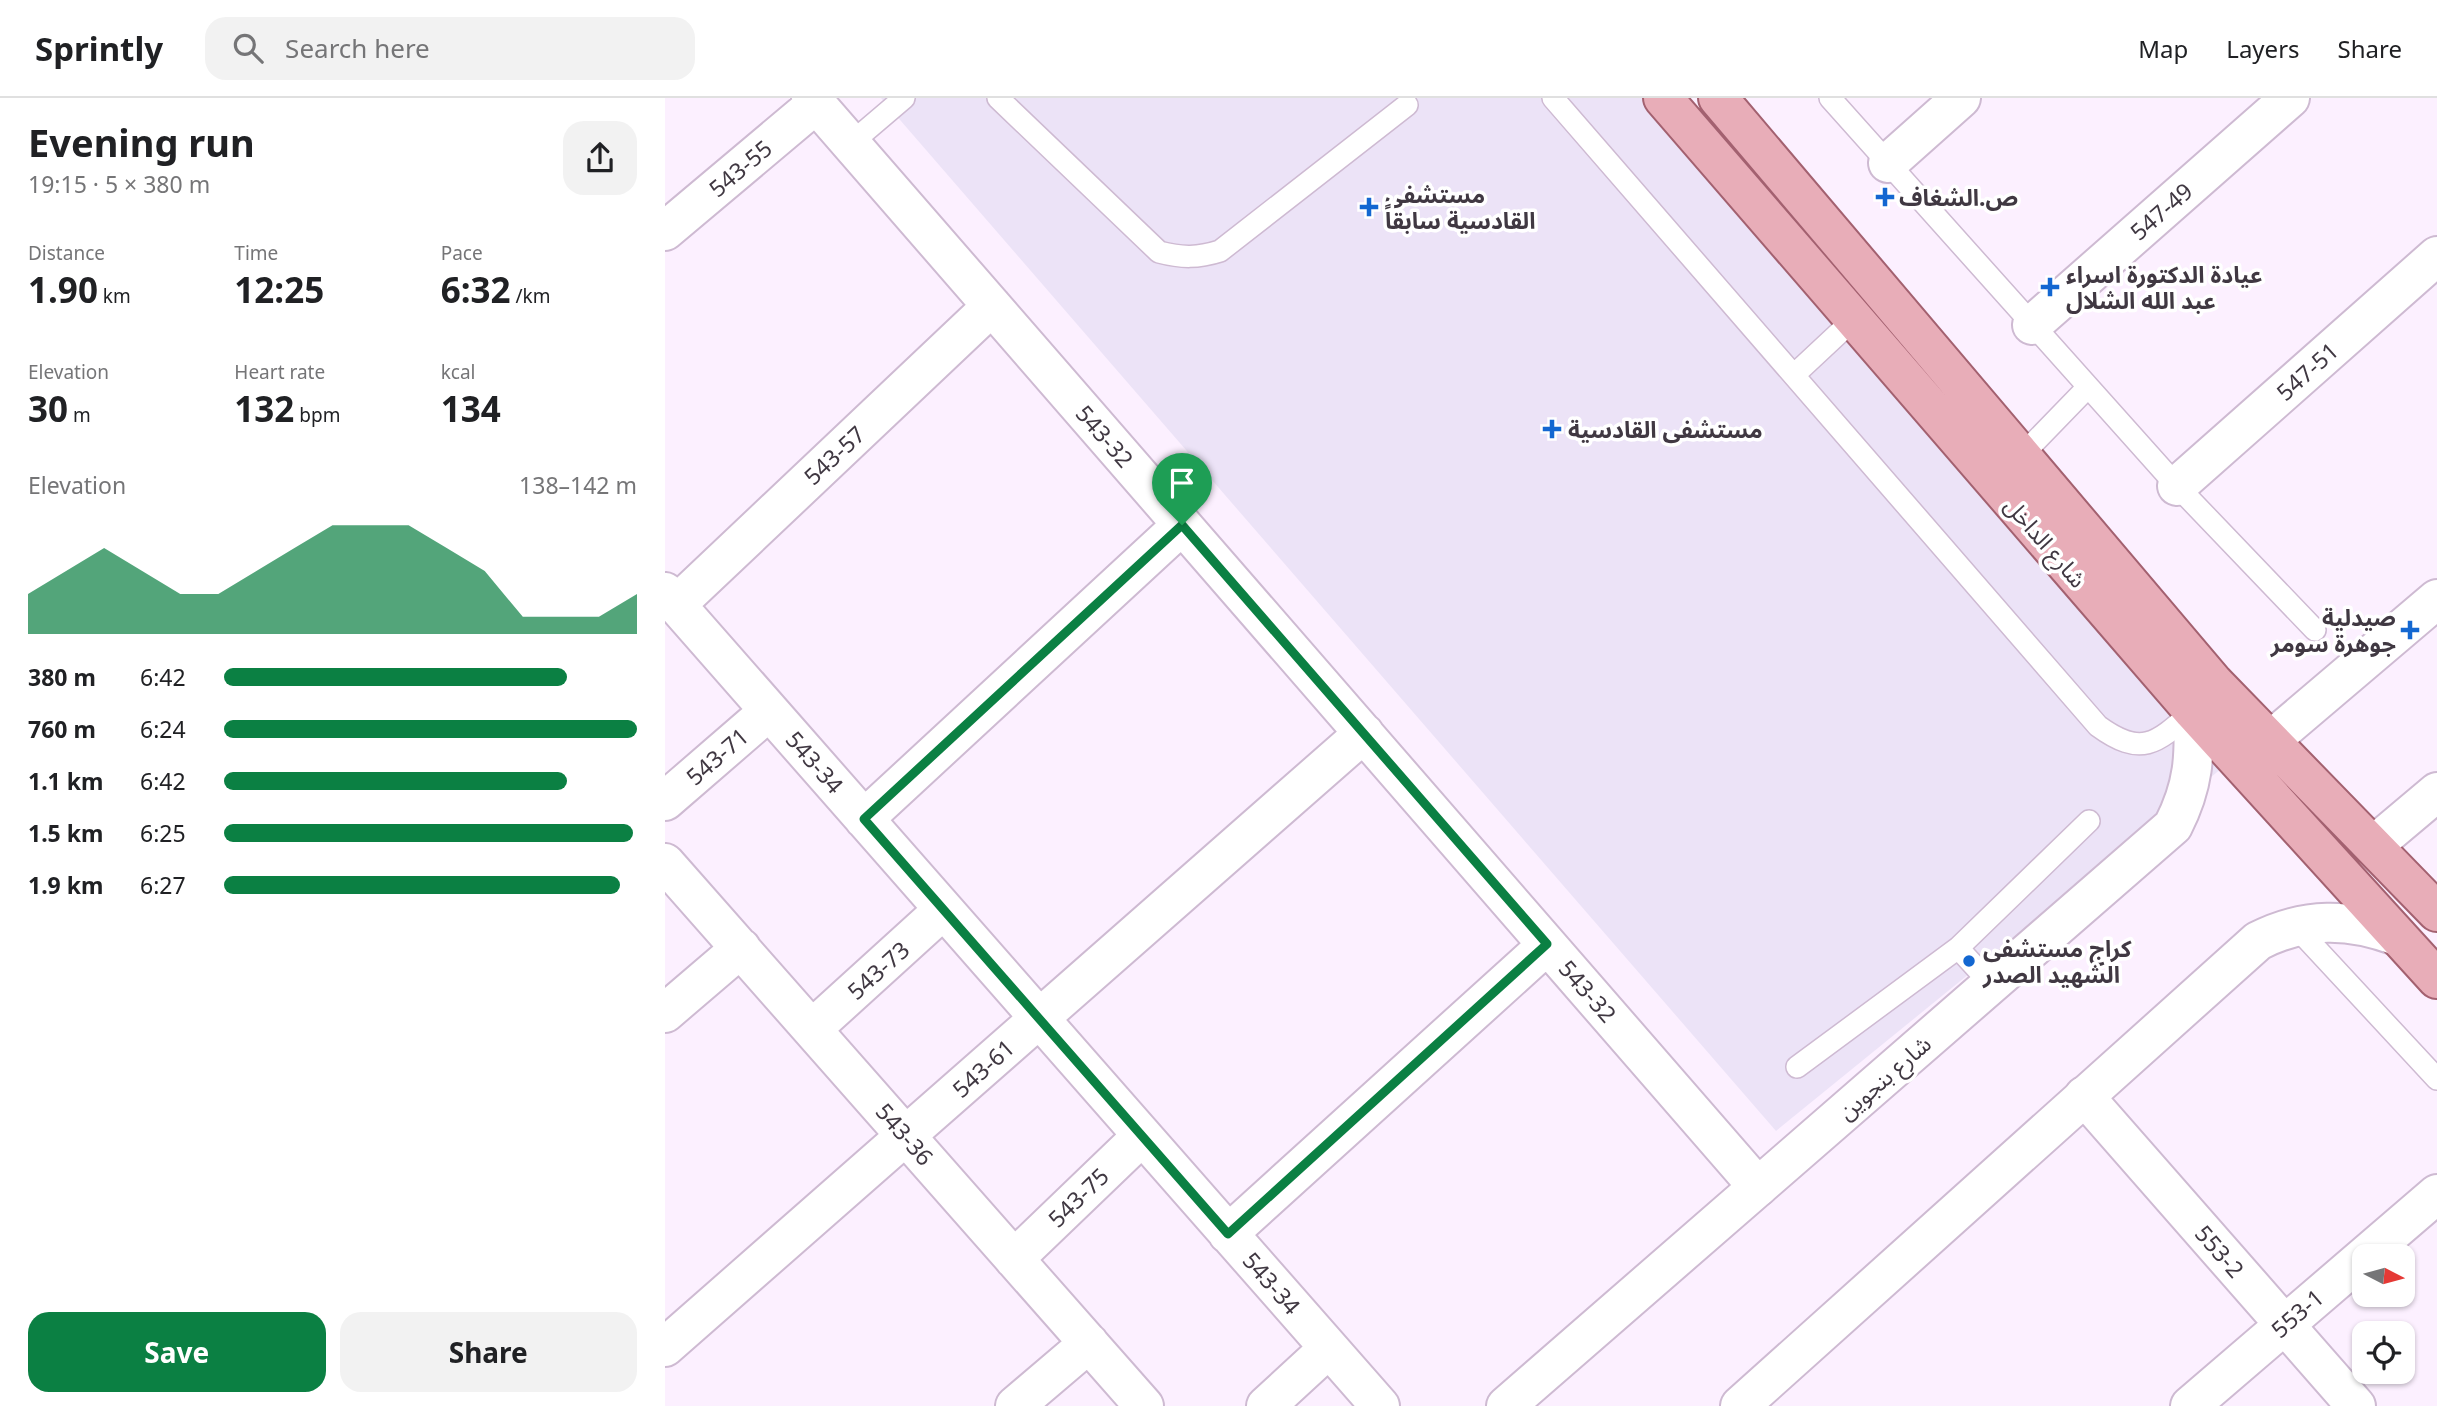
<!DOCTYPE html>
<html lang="en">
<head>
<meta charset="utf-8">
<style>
	body { margin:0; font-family:"Noto Sans","Noto Sans Arabic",sans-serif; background:#f2f2f2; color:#202124; height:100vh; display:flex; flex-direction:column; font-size:26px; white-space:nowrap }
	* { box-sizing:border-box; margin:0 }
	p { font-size:23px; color:#757577 }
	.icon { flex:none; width:38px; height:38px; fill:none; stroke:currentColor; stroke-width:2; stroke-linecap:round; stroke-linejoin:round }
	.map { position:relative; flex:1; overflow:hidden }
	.sheet { display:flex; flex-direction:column; background:#fff; width:665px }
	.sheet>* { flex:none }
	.needle { width:46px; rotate:96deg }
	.fabs { position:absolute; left:1687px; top:1146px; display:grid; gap:14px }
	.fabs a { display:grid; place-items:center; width:63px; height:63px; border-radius:14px; background:#fff; box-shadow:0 2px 5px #0004; font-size:35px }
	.pin { position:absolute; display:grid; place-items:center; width:60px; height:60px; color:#fff; margin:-72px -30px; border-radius:50% 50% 50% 0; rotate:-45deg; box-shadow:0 0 7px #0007 }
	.pin .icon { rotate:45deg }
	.round { display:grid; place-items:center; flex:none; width:74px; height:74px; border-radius:21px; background:#f2f2f2 }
	.headline { display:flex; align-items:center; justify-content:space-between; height:119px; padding:0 28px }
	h1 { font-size:38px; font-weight:700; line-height:52px }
	.figures { display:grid; grid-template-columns:repeat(3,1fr); gap:10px; height:119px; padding:7px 28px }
	.figures div { display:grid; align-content:center }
	.figures b { font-size:35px; font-weight:700 }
	.figures small { font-size:19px; font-weight:400 }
	.figures p { font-size:19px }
	.chart { height:196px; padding:14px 28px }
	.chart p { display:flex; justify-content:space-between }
	.chart svg { width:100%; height:126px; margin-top:7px; fill:#0b8043; opacity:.7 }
	.button { display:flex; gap:14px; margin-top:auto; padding:14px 28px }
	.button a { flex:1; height:80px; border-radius:21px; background:#0b8043; color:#fff; font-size:28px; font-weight:700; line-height:80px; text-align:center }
	.button a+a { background:#f2f2f2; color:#202124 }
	ul { padding:0 28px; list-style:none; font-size:23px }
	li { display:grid; grid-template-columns:112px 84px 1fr; align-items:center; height:52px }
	li i { height:18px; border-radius:9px; background:#0b8043 }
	header { display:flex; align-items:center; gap:42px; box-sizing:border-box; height:98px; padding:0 35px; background:#fff; border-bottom:2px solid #e0e0e0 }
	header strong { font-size:33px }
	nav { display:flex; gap:38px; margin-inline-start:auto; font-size:24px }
	.search { width:490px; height:63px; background:#f2f2f2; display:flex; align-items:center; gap:18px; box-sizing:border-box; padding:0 24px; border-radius:21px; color:#757577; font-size:26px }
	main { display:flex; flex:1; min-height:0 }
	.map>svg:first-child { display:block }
	.medical { fill:#ece3f7 }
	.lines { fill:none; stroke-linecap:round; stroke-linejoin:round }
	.lane-casing { stroke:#cebad2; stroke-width:24 }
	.street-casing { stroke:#cebad2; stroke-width:42 }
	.secondary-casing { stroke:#cebad2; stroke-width:42 }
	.primary-casing { stroke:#a36170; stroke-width:42 }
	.lane { stroke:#fff; stroke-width:21 }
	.street { stroke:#fff; stroke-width:38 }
	.secondary { stroke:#fff; stroke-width:38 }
	.primary { stroke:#e8adb8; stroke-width:38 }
	.route-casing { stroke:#fff; stroke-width:14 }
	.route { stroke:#0b8043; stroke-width:9 }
	.poi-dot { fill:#1367d1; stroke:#fff; stroke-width:2.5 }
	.labels { text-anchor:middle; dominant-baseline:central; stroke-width:7; stroke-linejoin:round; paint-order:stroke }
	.street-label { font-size:23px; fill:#403842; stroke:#fff }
	.poi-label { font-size:23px; font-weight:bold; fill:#403842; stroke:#fff; text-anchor:start }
</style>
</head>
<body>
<header>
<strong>Sprintly</strong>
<div class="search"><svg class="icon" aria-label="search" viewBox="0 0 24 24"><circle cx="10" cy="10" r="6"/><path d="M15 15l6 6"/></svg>Search here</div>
<nav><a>Map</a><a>Layers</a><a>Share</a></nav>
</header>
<main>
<section class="sheet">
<div class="headline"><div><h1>Evening run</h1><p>19:15 · 5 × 380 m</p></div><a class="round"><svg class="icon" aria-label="share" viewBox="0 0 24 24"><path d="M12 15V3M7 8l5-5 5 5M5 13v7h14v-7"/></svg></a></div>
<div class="figures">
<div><p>Distance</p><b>1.90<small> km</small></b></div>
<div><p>Time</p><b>12:25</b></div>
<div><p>Pace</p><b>6:32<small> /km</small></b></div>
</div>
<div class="figures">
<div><p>Elevation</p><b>30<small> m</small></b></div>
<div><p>Heart rate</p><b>132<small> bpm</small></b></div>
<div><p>kcal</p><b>134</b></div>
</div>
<div class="chart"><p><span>Elevation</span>138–142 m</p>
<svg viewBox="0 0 160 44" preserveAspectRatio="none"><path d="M0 44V30L10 22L20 14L30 22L40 30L50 30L60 22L70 14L80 6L90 6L100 6L110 14L120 22L130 38L140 38L150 38L160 30V44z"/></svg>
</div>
<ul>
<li><b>380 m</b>6:42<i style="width:83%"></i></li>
<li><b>760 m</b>6:24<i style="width:100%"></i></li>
<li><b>1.1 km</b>6:42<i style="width:83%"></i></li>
<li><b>1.5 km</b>6:25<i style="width:99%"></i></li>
<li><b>1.9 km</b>6:27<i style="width:96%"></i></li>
</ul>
<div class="button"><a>Save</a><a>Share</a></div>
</section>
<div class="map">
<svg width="1772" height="1308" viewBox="0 0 1772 1308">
	<rect width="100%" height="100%" fill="#fcf0ff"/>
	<!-- medical -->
	<path class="medical" d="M216,0h761l590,662 -456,371z"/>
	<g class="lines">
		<!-- lane casing -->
		<g class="lane-casing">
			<path id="lane" d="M333,0l161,154c23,6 39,6 61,-1l187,-146
				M888,0l545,628c44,32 59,17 95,-15
				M1165,0l347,388 138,144
				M185,46l54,-46
				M1129,277l60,-56
				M1358,356l65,-67
				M1630,828l142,153
				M1293,850l33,36
				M1132,969l161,-119 131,-127"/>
		</g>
		<!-- street casing -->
		<g class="street-casing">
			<path id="street" d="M146,0l947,1089
				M1223,65l73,-65
				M0,133l151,-127
				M1367,227l258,-227
				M1512,388l260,-230
				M0,494l715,814
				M11,507l316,-299
				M0,703l104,-90
				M199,721l318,-294
				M0,765l479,543
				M0,915l76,-65
				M147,931l131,-119
				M1419,998l272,310
				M563,1136l319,-289
				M349,1161l128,-123
				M0,1249l699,-614
				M350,1308l74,-63
				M601,1308l63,-58
				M1525,1308l247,-212"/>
		</g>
		<!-- secondary casing -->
		<g class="secondary-casing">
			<path id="secondary" d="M1606,642l166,-141
				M1709,747l63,-53
				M841,1308l667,-580c21,-41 22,-70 20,-115
				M1075,1308l518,-465c47,-24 91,-23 139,-5"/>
		</g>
		<!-- primary casing -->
		<g class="primary-casing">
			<path id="primary" d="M998,0l530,613 244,268
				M1053,0l496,585 223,229"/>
		</g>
		<!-- lane -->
		<use href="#lane" class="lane"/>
		<!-- street -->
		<use href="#street" class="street"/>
		<!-- secondary -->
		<use href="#secondary" class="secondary"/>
		<!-- primary -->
		<use href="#primary" class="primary"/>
	</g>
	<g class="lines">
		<!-- route casing -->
		<g class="route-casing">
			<path id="route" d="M517,427l365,419 -319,290 -364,-415z"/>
		</g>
		<!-- route -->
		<use href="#route" class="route"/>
	</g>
	<!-- markers -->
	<g class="poi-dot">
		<path d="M1216.5 88.5h7v7h7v7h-7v7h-7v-7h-7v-7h7z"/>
		<path d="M700.5 98.5h7v7h7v7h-7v7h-7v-7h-7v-7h7z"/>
		<path d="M1381.5 178.5h7v7h7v7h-7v7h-7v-7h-7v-7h7z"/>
		<path d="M883.5 320.5h7v7h7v7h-7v7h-7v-7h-7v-7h7z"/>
		<path d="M1741.5 521.5h7v7h7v7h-7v7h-7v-7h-7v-7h7z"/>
		<circle cx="1304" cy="863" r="7"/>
	</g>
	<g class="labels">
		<!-- street labels -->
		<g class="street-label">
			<text transform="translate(75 70) rotate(-40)">543-55</text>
			<text transform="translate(1496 113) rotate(-41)">547-49</text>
			<text transform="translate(1642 273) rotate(-42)">547-51</text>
			<text transform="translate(440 338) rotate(49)">543-32</text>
			<text transform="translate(169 357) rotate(-43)">543-57</text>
			<text transform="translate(1381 444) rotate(49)">شارع الداخل</text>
			<text transform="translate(52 658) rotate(-41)">543-71</text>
			<text transform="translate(150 664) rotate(49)">543-34</text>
			<text transform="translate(213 872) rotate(-42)">543-73</text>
			<text transform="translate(923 893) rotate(49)">543-32</text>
			<text transform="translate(318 970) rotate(-42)">543-61</text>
			<text transform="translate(1219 979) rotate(-41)">شارع بنجوين</text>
			<text transform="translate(240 1036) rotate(49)">543-36</text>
			<text transform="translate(413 1099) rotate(-44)">543-75</text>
			<text transform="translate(1555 1153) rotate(49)">553-2</text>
			<text transform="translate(607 1185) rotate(49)">543-34</text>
			<text transform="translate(1632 1215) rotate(-41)">553-1</text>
		</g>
		<!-- poi labels -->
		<g class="poi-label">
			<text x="720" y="96">مستشفى<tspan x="720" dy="26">القادسية سابقاً</tspan></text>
			<text x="1234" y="99">ص.الشغاف</text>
			<text x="1401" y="176">عيادة الدكتورة اسراء<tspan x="1401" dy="26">عبد الله الشلال</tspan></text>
			<text x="903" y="331">مستشفى القادسية</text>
			<text x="1731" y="519" text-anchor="end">صيدلية<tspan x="1731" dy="26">جوهرة سومر</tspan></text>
			<text x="1318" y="850">كراج مستشفى<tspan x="1318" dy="26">الشهيد الصدر</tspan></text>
		</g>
	</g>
</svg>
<div class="fabs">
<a><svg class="needle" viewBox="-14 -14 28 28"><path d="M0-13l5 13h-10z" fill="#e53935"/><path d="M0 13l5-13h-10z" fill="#757577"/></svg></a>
<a><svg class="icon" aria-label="locate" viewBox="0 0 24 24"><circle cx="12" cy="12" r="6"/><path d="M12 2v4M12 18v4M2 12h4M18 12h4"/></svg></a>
</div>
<div class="pin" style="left:517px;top:427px;background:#1e9e55"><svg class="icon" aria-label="arrive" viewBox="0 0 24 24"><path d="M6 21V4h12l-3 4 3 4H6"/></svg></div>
</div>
</main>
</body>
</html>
